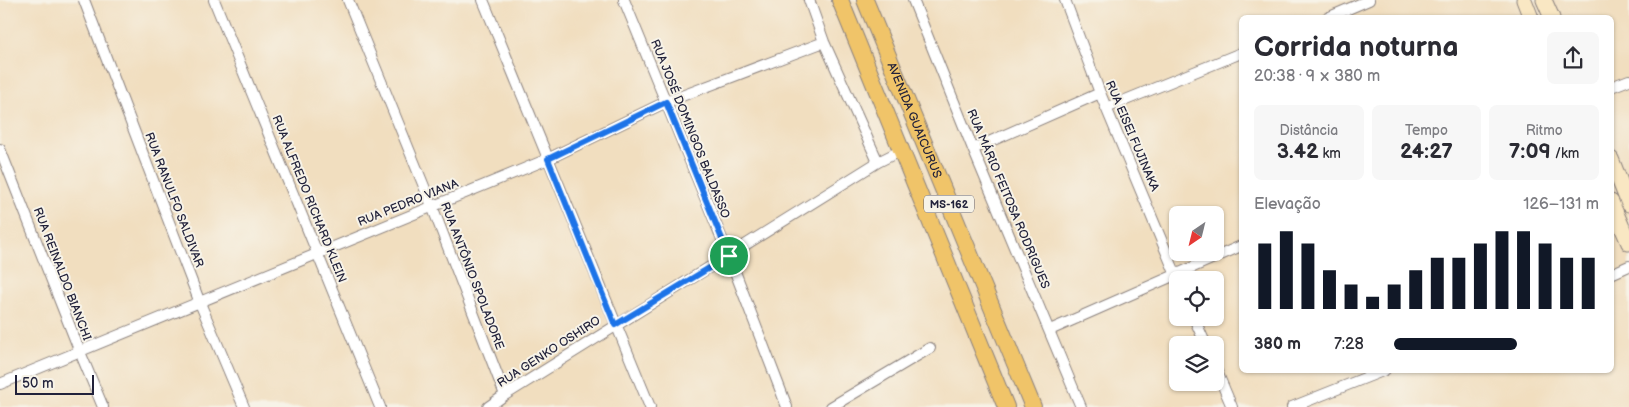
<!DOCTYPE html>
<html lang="pt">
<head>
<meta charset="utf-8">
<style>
	body { margin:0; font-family:"Balsamiq Sans",sans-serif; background:#f7f7f7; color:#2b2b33; height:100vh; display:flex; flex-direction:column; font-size:19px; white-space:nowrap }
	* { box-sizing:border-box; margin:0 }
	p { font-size:16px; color:#7c7c81 }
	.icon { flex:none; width:28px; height:28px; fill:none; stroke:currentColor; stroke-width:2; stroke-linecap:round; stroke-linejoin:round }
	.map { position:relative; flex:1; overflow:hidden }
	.side { position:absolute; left:1239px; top:15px; width:375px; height:358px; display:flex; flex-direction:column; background:#fff; border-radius:8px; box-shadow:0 1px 4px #0004 }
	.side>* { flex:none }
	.needle { width:32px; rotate:215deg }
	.tools { position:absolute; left:1169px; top:206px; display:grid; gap:10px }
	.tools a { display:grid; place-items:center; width:55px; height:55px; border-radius:8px; background:#fff; box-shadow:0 1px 4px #0004; font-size:25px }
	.scale { position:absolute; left:15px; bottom:12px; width:79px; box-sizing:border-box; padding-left:5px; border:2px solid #22223b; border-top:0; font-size:14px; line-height:18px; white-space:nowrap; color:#22223b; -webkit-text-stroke:4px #f7f3e8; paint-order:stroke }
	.pin { position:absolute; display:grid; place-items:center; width:42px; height:42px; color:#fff; margin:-21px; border:2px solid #fff; border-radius:50%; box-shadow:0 1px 5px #0007 }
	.round { display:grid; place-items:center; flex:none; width:52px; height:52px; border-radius:8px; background:#f7f7f7 }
	.headline { display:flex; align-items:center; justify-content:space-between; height:85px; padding:0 15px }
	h1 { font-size:28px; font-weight:700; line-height:38px }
	.figures { display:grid; grid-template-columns:repeat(3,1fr); gap:8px; height:85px; padding:5px 15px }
	.figures div { display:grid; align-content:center; border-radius:8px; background:#f7f7f7; text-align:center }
	.figures b { font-size:21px; font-weight:700 }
	.figures small { font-size:14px; font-weight:400 }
	.figures p { font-size:14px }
	.chart { height:140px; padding:10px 15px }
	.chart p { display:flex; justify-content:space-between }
	.chart svg { width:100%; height:90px; margin-top:5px; stroke:#111827; stroke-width:6 }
	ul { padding:0 15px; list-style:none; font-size:16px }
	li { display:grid; grid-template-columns:80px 60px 1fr; align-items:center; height:38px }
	li i { height:12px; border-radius:6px; background:#111827 }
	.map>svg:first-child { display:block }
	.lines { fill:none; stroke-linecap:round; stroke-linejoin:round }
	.street-casing { stroke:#8a807d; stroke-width:12 }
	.secondary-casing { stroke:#8a807d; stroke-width:17 }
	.primary-casing { stroke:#8a807d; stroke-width:18 }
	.street { stroke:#fff; stroke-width:10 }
	.secondary { stroke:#f9e7c3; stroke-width:15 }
	.primary { stroke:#f0c469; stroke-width:16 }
	.route-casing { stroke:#fff; stroke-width:10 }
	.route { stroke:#1a73e8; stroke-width:6 }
	.labels { text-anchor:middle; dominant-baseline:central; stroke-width:4; stroke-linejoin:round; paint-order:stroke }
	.shield { fill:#f7f3e8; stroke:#62616f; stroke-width:1 }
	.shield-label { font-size:11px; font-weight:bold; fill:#22223b }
	.street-label { font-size:12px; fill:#22223b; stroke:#f7f3e8 }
</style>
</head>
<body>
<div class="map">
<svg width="1629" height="407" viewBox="0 0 1629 407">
	<rect width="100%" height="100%" fill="#f7f3e8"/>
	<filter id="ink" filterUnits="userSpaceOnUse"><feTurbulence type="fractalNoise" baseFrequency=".02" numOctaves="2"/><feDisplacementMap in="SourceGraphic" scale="10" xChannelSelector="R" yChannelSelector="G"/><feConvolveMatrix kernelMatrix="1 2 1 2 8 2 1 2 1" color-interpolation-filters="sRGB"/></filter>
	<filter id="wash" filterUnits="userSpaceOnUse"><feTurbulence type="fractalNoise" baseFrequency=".0096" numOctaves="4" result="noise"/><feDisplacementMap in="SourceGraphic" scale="20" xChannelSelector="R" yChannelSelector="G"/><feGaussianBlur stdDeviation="1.12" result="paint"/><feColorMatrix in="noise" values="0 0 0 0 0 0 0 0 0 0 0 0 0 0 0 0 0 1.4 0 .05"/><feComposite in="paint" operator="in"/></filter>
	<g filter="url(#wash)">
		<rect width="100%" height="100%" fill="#f1debf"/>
	</g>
	<g filter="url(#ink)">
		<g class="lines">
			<!-- street casing -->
			<g class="street-casing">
				<path id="street" d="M84,0l116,303 44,104
					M214,0l166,407
					M348,0l84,206 73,189
					M483,0l167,407
					M624,0l105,256 58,151
					M809,0l15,42 54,120
					M913,0l60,149 108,258
					M1065,0l35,93 78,187
					M1327,18l42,-18
					M1611,87l18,-7
					M1106,108l135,-55
					M0,149l80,203 23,55
					M973,149l127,-56
					M1611,274l18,-8
					M1194,318l12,27
					M1050,330l191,-84
					M1215,367l17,40
					M0,384l548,-225 118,-57 158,-60
					M488,407l17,-12 373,-233 24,-12
					M831,407l99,-59
					M1292,407l93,-37"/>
			</g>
			<!-- secondary casing -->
			<g class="secondary-casing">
				<path id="secondary" d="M1524,0l7,18
					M1544,0l8,18
					M1611,159l18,45
					M1611,202l18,41"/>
			</g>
			<!-- primary casing -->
			<g class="primary-casing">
				<g id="primary">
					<path d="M840,0l166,407"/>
					<path id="s1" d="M865,0l168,407"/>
				</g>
			</g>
			<!-- street -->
			<use href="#street" class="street"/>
			<!-- secondary -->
			<use href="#secondary" class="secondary"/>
			<!-- primary -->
			<use href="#primary" class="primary"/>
		</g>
	</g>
	<g class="lines" filter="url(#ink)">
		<!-- route casing -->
		<g class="route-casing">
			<path id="route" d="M666,102l63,154 -114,69 -67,-166z"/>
		</g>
		<!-- route -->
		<use href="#route" class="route"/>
	</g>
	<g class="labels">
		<!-- shield labels -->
		<rect class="shield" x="924" y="195.5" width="50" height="17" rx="4"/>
		<g class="shield-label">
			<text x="949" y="204">MS-162</text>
		</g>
		<!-- street labels -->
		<g class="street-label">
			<text stroke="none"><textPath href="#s1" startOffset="130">AVENIDA GUAICURUS</textPath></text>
			<text transform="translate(690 129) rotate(68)">RUA JOSÉ DOMINGOS BALDASSO</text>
			<text transform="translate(1132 136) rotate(67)">RUA EISEI FUJINAKA</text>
			<text transform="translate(309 199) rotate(68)">RUA ALFREDO RICHARD KLEIN</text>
			<text transform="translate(1008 199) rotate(67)">RUA MÁRIO FEITOSA RODRIGUES</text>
			<text transform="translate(174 200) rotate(69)">RUA RANULFO SALDIVAR</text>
			<text transform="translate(408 203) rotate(-22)">RUA PEDRO VIANA</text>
			<text transform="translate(62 274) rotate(69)">RUA REINALDO BIANCHI</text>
			<text transform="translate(472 276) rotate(69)">RUA ANTÔNIO SPOLADORE</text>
			<text transform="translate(549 352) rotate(-33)">RUA GENKO OSHIRO</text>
		</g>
	</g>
</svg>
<div class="tools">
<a><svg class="needle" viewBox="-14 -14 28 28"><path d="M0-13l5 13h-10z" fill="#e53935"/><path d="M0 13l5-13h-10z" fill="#7c7c81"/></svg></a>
<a><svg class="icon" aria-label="locate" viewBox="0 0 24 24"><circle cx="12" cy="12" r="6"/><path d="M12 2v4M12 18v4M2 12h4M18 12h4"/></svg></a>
<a><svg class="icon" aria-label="layers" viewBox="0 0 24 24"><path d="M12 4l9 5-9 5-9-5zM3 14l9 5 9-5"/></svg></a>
</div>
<div class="scale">50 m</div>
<div class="pin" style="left:729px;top:256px;background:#1e9e55"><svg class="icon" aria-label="arrive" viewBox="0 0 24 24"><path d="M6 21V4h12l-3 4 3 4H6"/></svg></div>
<section class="side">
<div class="headline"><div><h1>Corrida noturna</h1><p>20:38 · 9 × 380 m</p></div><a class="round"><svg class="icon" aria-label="share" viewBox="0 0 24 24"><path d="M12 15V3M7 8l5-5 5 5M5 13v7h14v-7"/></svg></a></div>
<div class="figures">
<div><p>Distância</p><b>3.42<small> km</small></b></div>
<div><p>Tempo</p><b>24:27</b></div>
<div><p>Ritmo</p><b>7:09<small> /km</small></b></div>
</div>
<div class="chart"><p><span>Elevação</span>126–131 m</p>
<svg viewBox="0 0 160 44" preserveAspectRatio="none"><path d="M5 44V12M15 44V6M25 44V12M35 44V25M45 44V32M55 44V38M65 44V32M75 44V25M85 44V19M95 44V19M105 44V12M115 44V6M125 44V6M135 44V12M145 44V19M155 44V19"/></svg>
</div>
<ul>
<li><b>380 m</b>7:28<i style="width:60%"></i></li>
</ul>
</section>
</div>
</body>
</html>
